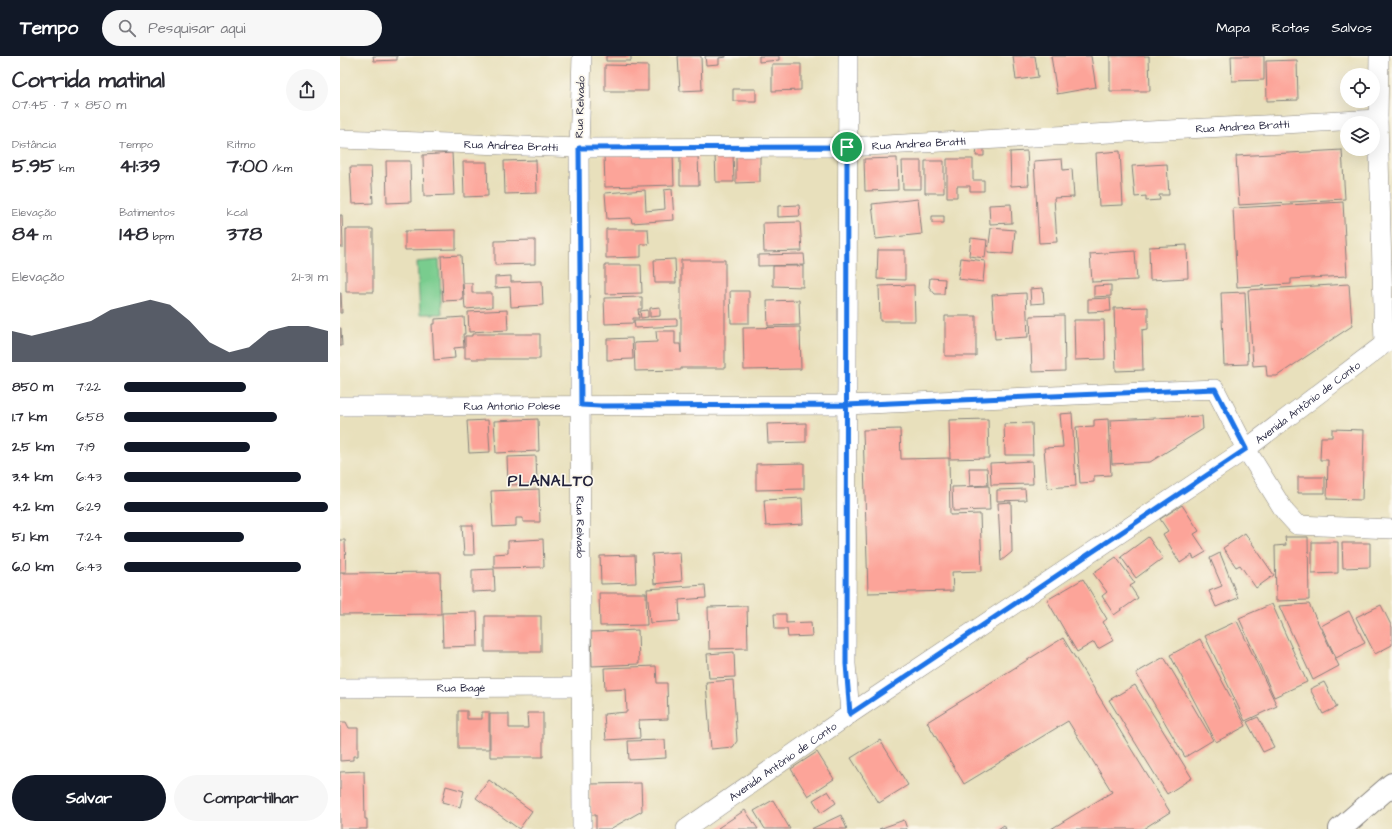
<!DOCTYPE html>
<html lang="pt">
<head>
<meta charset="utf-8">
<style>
	body { margin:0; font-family:"Architects Daughter",sans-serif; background:#f7f7f7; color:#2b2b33; height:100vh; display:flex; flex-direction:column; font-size:15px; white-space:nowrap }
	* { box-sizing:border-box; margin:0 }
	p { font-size:13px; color:#7c7c81 }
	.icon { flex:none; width:22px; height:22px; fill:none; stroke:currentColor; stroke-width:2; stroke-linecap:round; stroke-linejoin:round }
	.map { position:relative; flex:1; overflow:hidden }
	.side { display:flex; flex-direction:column; background:#fff; width:340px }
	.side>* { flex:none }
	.controls { position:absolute; left:1000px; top:12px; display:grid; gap:8px }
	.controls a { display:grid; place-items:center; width:40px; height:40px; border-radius:50%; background:#fff; box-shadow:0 4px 16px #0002; font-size:20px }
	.pin { position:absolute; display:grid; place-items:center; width:34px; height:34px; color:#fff; margin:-17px; border:2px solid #fff; border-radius:50%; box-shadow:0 1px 4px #0007 }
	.round { display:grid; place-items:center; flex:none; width:42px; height:42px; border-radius:21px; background:#f7f7f7 }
	.headline { display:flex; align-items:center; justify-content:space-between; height:68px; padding:0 12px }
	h1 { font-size:22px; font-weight:700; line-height:30px }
	.metrics { display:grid; grid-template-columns:repeat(3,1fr); gap:6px; height:68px; padding:4px 12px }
	.metrics div { display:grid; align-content:center }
	.metrics b { font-size:20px; font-weight:700 }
	.metrics small { font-size:11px; font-weight:400 }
	.metrics p { font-size:11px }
	.chart { height:112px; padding:8px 12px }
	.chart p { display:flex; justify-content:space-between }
	.chart svg { width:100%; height:72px; margin-top:4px; fill:#111827; opacity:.7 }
	.cta { display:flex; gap:8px; margin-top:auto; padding:8px 12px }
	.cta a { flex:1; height:46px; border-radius:24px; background:#111827; color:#fff; font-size:16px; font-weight:700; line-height:46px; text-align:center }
	.cta a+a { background:#f7f7f7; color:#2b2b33 }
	ul { padding:0 12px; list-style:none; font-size:13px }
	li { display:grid; grid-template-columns:64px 48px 1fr; align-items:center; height:30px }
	li i { height:10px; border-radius:5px; background:#111827 }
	header { display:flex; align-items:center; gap:24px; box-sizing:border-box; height:56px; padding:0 20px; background:#111827; color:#fff }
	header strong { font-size:19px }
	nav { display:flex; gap:22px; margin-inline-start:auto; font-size:14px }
	.search { width:280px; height:36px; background:#f7f7f7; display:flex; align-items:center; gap:10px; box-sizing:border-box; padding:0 14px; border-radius:22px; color:#7c7c81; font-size:15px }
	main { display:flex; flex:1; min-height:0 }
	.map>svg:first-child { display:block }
	.green { fill:#79cc8e; stroke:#4e7764 }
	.building { fill:#fca499 }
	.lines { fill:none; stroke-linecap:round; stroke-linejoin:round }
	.street-casing { stroke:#85817c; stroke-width:20 }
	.primary-casing { stroke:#85817c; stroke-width:24 }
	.street { stroke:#fff; stroke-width:19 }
	.primary { stroke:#fff; stroke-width:22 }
	.route-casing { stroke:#fff; stroke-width:8 }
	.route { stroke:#1a73e8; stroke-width:5 }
	.labels { text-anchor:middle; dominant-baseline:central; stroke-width:3.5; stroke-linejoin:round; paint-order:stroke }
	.street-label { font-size:11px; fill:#22223b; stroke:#fbf7ec }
	.district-label { font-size:15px; font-weight:bold; letter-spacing:1px; fill:#22223b; stroke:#fbf7ec }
</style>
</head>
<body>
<header>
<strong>Tempo</strong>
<div class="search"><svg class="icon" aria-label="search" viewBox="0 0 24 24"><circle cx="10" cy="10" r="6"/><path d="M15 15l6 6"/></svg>Pesquisar aqui</div>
<nav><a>Mapa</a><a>Rotas</a><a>Salvos</a></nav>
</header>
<main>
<section class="side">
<div class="headline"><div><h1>Corrida matinal</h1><p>07:45 · 7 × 850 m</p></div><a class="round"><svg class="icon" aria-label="share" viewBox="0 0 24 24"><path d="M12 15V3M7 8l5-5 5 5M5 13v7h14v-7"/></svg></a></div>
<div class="metrics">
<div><p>Distância</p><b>5.95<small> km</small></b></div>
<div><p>Tempo</p><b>41:39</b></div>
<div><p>Ritmo</p><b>7:00<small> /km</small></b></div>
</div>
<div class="metrics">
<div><p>Elevação</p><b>84<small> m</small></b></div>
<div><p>Batimentos</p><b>148<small> bpm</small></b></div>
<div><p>kcal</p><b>378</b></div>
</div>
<div class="chart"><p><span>Elevação</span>21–31 m</p>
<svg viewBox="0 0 160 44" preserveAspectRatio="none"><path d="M0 44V25L10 28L20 25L30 22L40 19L50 12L60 9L70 6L80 9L90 19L100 32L110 38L120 35L130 25L140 22L150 22L160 25V44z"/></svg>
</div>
<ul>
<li><b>850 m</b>7:22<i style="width:60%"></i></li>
<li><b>1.7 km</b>6:58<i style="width:75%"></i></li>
<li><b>2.5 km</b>7:19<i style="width:62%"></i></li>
<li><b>3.4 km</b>6:43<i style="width:87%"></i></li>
<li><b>4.2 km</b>6:29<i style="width:100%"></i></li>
<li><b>5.1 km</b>7:24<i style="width:59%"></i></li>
<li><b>6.0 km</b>6:43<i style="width:87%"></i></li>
</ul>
<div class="cta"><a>Salvar</a><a>Compartilhar</a></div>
</section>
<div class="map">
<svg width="1052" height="773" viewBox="0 0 1052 773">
	<rect width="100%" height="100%" fill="#fbf7ec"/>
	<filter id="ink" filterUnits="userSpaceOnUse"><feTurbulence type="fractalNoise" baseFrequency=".025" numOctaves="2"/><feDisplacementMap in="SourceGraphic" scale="8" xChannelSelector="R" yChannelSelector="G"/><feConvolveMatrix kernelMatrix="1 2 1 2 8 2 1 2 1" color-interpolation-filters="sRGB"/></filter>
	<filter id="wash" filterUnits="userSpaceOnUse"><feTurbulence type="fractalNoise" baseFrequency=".012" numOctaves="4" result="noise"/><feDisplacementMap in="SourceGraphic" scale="16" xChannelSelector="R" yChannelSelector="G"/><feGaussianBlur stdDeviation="0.9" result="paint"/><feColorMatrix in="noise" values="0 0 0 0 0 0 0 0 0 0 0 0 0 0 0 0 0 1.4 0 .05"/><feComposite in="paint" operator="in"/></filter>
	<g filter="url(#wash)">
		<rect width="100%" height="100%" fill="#e8e0bc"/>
		<!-- green -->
		<path class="green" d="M99,204l3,54h-22l-3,-52z"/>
		<g id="blocks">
			<!-- building -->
			<path class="building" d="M33,0h24v4l-23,1z
				M266,0h25v5h-25z
				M338,0h23l1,34 -22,1z
				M365,0h21v1l-7,1v6l-13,1z
				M419,0h20v4l-20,2z
				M673,0h22l3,21 -22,3z
				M711,0h40l5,31 -39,7z
				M770,0h39l1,35h-40z
				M891,0h33v24l-32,1z
				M957,4l1,40 -31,1 -1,-40z
				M432,8h29v26l-29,1z
				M265,9l43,1v25h-43z
				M393,33h23v12h-23z
				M637,92h7v8h-8z
				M1002,94l3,49 -106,6 -3,-49z
				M687,95l2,34 -18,1 -1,-34z
				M780,95l3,54 -24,1 -3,-53z
				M112,97l2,42 -30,1 -1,-41z
				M333,97l1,32 -69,2 -1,-33z
				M340,98h18l1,31h-19z
				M375,98h18l1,28h-18z
				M396,98h24v28l-24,1z
				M557,102l1,32 -33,1 -1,-32z
				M607,103h26v21h11v11h-14v-5h-13v11h-10z
				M722,103l1,11 9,-1 2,28 -20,1 3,44 -18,1 -5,-82z
				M196,104l1,33 -32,1 -1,-33z
				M46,105h24l1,41 -24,1z
				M562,105h19v28h-18z
				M585,105h19v32h-19z
				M123,106h24l1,34 -24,1z
				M827,108l2,31h-10l1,5 -14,1v-5l-11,1 -3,-31z
				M10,111h21l2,36 -21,1z
				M332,133l2,31 -42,3 -1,-5 -24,1 -2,-26 40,-3 1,21 19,-2 -1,-19z
				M578,143l4,35 -46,5 -4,-35z
				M1003,146l4,74 -56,3v5l-54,3 -4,-79z
				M671,148l1,19 -22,1 -1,-19z
				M459,149l1,11 -22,1v-11z
				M0,159h2l1,32h-3z
				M592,160h12v7h-12z
				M460,166l2,29 -38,1 -1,-29z
				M651,172l24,2 -2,24 -25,-2z
				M6,173h27v63h-27z
				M266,173h42l1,15h-8v13l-35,1z
				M116,174v19l-51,1v-19z
				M631,182l16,2 -2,18 -16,-2z
				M195,184v24l-40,1v-24z
				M847,189l1,33 -38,2 -1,-33z
				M538,194h27v30l-28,-1z
				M795,195l2,29 -45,2 -2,-28z
				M464,198l1,11 -47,1v-11z
				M121,199l2,45 -20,1 -2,-45z
				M621,202l24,3 -2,21 -25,-3z
				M335,203l1,24h-21l-1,-23z
				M341,204h44v108h-44v2l-46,1 -1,-28 23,-1 -1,-11h19v13h5l1,9z
				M265,209h36l1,28 -37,1z
				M433,210h30v21l-30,-1z
				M171,220v6l31,-1 1,24 -32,2 -1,-20 -15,1v-11z
				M590,222l15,1 -1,15h-9l-6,-7z
				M123,227h9v10h20v14l-27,2z
				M1009,228l3,42 -75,50h-10l-1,-11 -13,1 -5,-76z
				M574,229l1,36h-35l-1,-35z
				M771,229v11l-17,1v-11z
				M703,232l1,15 -13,1 -1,-15z
				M390,235h19v32h-18z
				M905,236l3,72 -24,1 -3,-72z
				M0,237h1l1,20h-2z
				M686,237l2,44 -33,2 -3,-44z
				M302,241v12h-4l1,9h-6v5l-28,1 -1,-26z
				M770,242l1,13 -23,1v-13z
				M459,244l1,25 -32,1 -1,-25z
				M320,251v9l-10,1v-9z
				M808,251v22l-6,1 1,40 -27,1 -2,-63z
				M167,254l1,20 -39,2 -1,-20z
				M308,254v7l-7,1 -1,-7z
				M724,259l1,56 -33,1 -2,-56z
				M605,260h31v40h-31z
				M124,261l1,17h-2l1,13 -10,1 1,10 -21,2 -2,-36h3v-5z
				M337,263v7l-42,2 -1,-8z
				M734,264h30l1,39 -30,1z
				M460,271l1,42 -57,1 -1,-42z
				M0,272h1l1,18h-2z
				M132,278h68v25h-68v-1h-7v-22h7z
				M292,282l1,21 -26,1v-21z
				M732,357l4,73 -29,2 -3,-40 19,-1 -3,-33z
				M862,360l1,13 -53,33 -38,2 -2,-44z
				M198,363l1,32 -43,2 -2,-32z
				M648,363l1,39 -39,1 -1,-39z
				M768,363l3,56 -17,1v6l-14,1 -4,-56 18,-1v-6z
				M148,364l2,32 -21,1 -2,-32z
				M466,367v19l-38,1 -1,-19z
				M692,367l1,32h-28l-1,-31z
				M560,373l1,30 48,-1 1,57 30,-1 2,57 -30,1 1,19 -85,2 -5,-163z
				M992,373l32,1 -2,70 -35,-1 1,-39h-8l1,-23h11z
				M196,400l1,28 -29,1 -1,-28z
				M692,405l1,23 -42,1 -1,-22z
				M464,407v26l-48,1v-26z
				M629,412h18l1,17 -18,1z
				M958,421h27v16h-27z
				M649,430l1,24 -37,1 -1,-24z
				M199,433l1,33h-17v-4h-7v8l-23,1 -2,-36z
				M685,433l1,11 -29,1v-11z
				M462,442l1,26 -37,2 -2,-26z
				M671,446l1,50 -11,9 -3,-58z
				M842,449l17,26 -5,3 12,18 -12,7 -2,-4 -12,8 -17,-29 5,-3 -8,-12z
				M122,469h11l1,30h-10z
				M905,477l29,42 -18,13 -16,-23 -4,2 -13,-19z
				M808,481l15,21 -27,20 -15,-21z
				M945,481h23l1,63 -33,1 -1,-55 11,-1z
				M203,483l1,28 -50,1v-14l14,-1v-12z
				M0,484h5l1,32h-6z
				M972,486h26v31l-26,1z
				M1002,487h28v24l-27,1z
				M340,496l2,29 -28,3 -2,-30z
				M880,497l18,45 -22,9 -7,-16 13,-5 -12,-28z
				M295,499l1,28 -35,1 -1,-28z
				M776,501l19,26 -5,3 8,12 -24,17 -12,-19 5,-4 -14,-19z
				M154,513l1,22 -23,1v-22z
				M100,516l1,42 -101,1v-42z
				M743,523l24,40 -4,3 11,18 -16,9 -4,-7 -17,10 -30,-52z
				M365,529l1,13 -27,2 1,21 -30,2 -3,-34z
				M259,537h47l1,32 -47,1z
				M932,548l35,78 -33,15 -35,-79z
				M969,548l30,62 -26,14 -34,-74z
				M1041,549l11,22v18l-17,9 -19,-37z
				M407,550l1,42 -39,1 -1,-42z
				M1009,555l16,32 -29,15 -15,-32z
				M137,556l1,34 -35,1 -1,-34z
				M434,558h12v9l25,-1 1,14 -24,1 -1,-8h-12z
				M145,560h56v36h-56z
				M897,565l40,85 -32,15 -40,-85z
				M298,574l1,34 -47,2 -1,-34z
				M723,582l107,174 -27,17h-92l61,-37 -44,-71 -104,63 -37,-62z
				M860,583l46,87 -30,16 -46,-87z
				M394,596l1,25 -26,1 -2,-24z
				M824,601l49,83 -28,17 -49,-84z
				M316,610l1,17h10l1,36 -29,1 1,18 -34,2 -2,-26 23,-2 -1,-23 -21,1 -1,-22z
				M393,624l4,61 -4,6 -22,2 -5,-67z
				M984,626l13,25 -14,7 -13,-25z
				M795,629l57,93 -25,16 -58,-94z
				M118,655h9v8h15v-7h7v37h-31z
				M187,657h16v44h-53v-43h19v14h19z
				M918,661l16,30 -11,5 -16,-30z
				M0,666h6l3,6h9v28h-5v4l-13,1z
				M325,684l1,18 -37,2 -1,-19z
				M540,684l28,45 -29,18 -28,-45z
				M477,696l17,27 -26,17 -17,-27z
				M24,715l1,48h2v10h-27v-57z
				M149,724l43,31 -13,18 -43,-31z
				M301,727l1,28 -32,18h-14v-14h-5l-1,-31z
				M106,730l18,5 -4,16 -18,-5z
				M488,735l8,12 -15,10 -8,-13z
				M433,744l17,29h-25l-11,-18z
				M405,754l13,19h-39l-1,-1z
				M501,759l6,14h-36z
				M564,764l3,9h-28z
				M664,769l2,4h-8z"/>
		</g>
	</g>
	<g filter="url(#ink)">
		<use href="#blocks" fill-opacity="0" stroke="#85817c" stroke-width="1"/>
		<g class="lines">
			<!-- street casing -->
			<g class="street-casing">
				<g id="street">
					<path id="s1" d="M242,0l-3,92 3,681"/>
					<path d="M508,0l-2,608 4,50"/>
					<path d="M1039,0l-1,63 6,225"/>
					<path id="s2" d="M0,83l239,9 268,-1 531,-28"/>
					<path id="s3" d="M0,350l506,-1 369,-16 31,60 39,63 12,13 95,4"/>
					<path id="s4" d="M0,632l242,-1"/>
					<path id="s5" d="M346,773l164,-115 396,-265 146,-111"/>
				</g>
			</g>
			<!-- primary casing -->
			<g class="primary-casing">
				<path id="primary" d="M1000,773l52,-45"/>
			</g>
			<!-- street -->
			<use href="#street" class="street"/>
			<!-- primary -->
			<use href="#primary" class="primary"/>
		</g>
	</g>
	<g class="lines" filter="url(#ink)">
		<!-- route casing -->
		<g class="route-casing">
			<path id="route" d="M507,91l-268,1 2,257 19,1 246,-1 369,-16 31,60 -396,265 -4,-50 1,-517"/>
		</g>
		<!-- route -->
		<use href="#route" class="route"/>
	</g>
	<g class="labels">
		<!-- street labels -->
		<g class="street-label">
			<text transform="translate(240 51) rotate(-88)">Rua Relvado</text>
			<text stroke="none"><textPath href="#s2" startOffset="903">Rua Andrea Bratti</textPath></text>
			<text stroke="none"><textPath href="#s2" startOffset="579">Rua Andrea Bratti</textPath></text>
			<text stroke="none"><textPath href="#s2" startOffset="171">Rua Andrea Bratti</textPath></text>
			<text stroke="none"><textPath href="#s5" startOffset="754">Avenida Antônio de Conto</textPath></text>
			<text stroke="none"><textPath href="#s3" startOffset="172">Rua Antonio Polese</textPath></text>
			<text stroke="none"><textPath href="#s1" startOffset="471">Rua Relvado</textPath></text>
			<text stroke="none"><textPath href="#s4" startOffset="121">Rua Bagé</textPath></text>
			<text stroke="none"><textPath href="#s5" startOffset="118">Avenida Antônio de Conto</textPath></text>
		</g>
		<!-- district labels -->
		<g class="district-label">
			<text x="211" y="425">PLANALTO</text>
		</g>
	</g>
</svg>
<div class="controls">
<a><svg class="icon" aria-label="locate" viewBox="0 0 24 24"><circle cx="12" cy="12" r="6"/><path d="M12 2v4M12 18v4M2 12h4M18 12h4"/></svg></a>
<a><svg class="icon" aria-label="layers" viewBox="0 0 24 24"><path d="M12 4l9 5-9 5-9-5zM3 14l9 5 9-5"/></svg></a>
</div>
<div class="pin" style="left:507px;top:91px;background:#1e9e55"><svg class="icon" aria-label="arrive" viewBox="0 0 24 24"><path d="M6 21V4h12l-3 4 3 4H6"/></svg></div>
</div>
</main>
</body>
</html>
